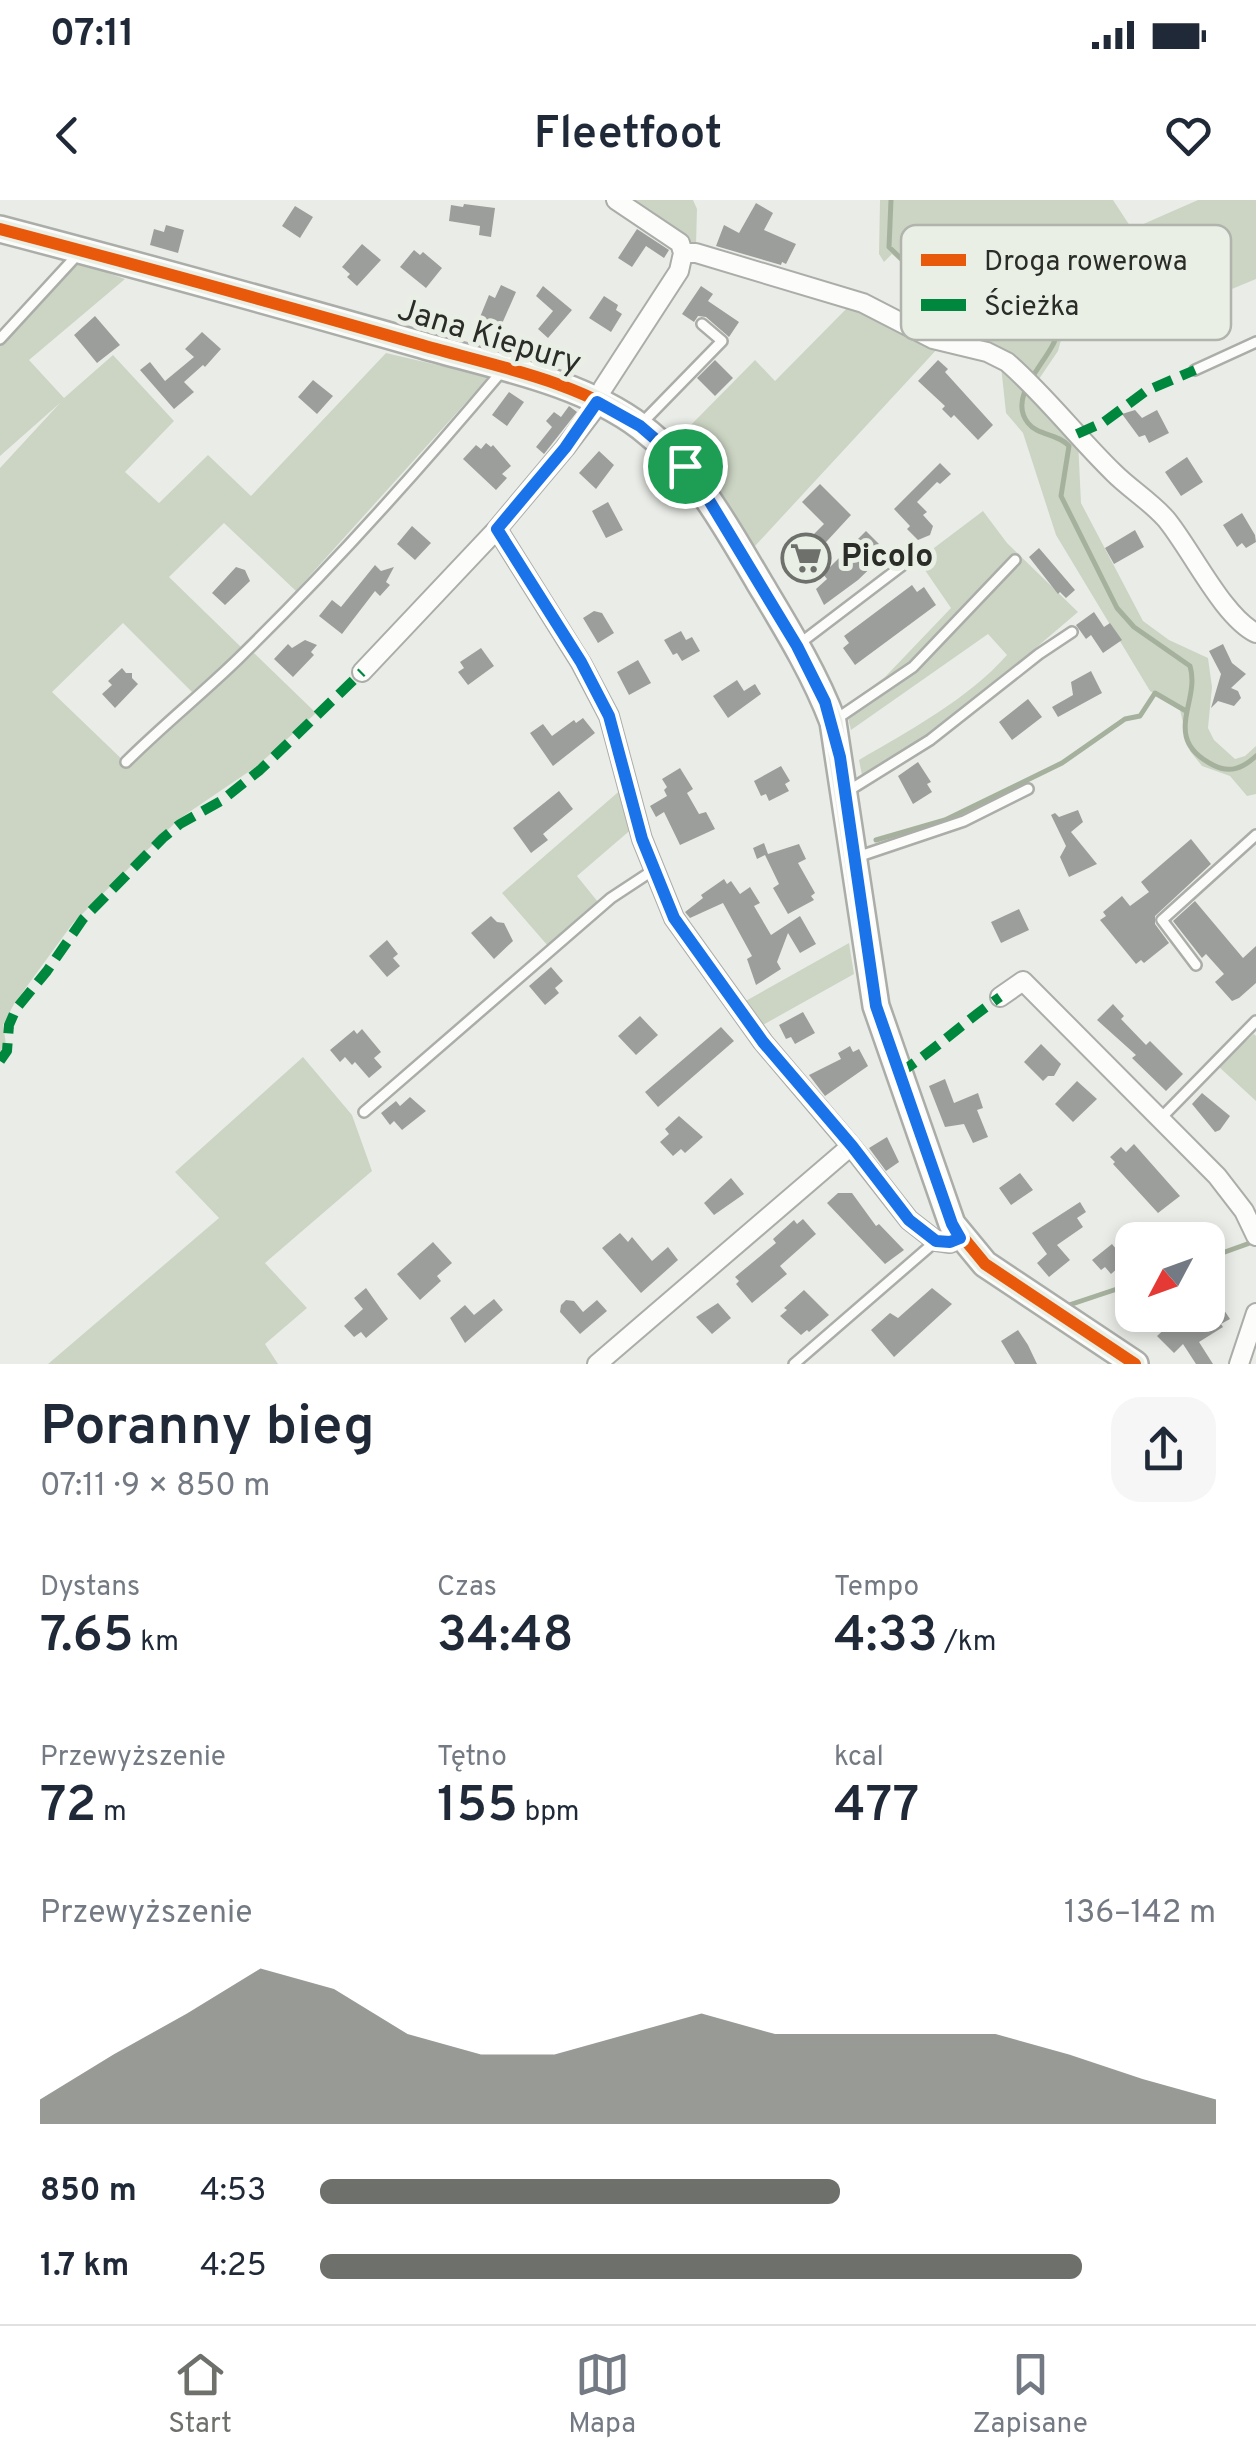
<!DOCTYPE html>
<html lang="pl">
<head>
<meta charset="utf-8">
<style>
	body { margin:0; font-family:Overpass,sans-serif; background:#f6f6f7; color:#1f2937; height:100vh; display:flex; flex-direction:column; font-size:38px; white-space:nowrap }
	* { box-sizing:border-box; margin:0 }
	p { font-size:32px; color:#747a83 }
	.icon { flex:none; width:55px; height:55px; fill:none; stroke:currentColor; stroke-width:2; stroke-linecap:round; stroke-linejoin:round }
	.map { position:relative; height:1164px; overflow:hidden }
	.panel { display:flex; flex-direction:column; background:#fff; flex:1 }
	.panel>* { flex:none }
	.needle { width:65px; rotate:229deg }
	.buttons { position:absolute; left:1115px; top:1022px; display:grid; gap:20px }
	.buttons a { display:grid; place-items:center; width:110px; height:110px; border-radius:20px; background:#fff; box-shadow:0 5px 15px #0003; font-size:50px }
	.pin { position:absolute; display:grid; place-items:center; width:85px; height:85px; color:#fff; margin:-42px; border:5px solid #fff; border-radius:50%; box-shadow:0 2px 10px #0007 }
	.round { display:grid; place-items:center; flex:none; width:105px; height:105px; border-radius:30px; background:#f6f6f7 }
	.overview { display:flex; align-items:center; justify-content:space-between; height:170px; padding:0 40px }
	h1 { font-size:55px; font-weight:600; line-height:75px }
	.figures { display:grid; grid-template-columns:repeat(3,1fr); gap:15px; height:170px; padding:10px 40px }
	.figures div { display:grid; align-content:center }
	.figures b { font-size:50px; font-weight:600 }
	.figures small { font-size:28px; font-weight:400 }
	.figures p { font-size:28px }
	.chart { height:280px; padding:20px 40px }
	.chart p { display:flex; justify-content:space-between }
	.chart svg { width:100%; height:180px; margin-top:10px; fill:#6d706b; opacity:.7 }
	ul { padding:0 40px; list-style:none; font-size:32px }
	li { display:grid; grid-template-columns:160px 120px 1fr; align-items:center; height:75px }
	li i { height:25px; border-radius:12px; background:#6d706b }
	.status { display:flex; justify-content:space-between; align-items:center; height:70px; padding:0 50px; background:#fff; direction:ltr }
	.status svg { height:28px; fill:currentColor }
	header { display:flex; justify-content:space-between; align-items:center; height:130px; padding:0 40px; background:#fff; font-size:45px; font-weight:600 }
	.tabs { display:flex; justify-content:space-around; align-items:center; height:140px; border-top:2px solid #e0e1e3; background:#fff; font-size:28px; color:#747a83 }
	.tabs a { display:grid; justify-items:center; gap:5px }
	.tabs .current { color:#6d706b }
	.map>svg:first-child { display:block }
	.green { fill:#ccd5c4 }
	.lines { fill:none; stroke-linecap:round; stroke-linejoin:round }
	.stream { stroke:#a6b19d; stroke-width:5 }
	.building { fill:#9c9e9b }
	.lane-casing { stroke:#abada9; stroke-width:14 }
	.street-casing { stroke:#abada9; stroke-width:22 }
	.secondary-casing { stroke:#abada9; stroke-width:30 }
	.lane { stroke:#fcfcfb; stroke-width:9 }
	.street { stroke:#fcfcfb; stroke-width:18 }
	.secondary { stroke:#fcfcfb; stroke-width:25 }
	.quiet { stroke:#00873e; stroke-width:10; stroke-dasharray:20 10; stroke-linecap:butt }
	.cycleway-casing { stroke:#e9efe5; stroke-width:19 }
	.cycleway { stroke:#e8590c; stroke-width:12 }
	.route-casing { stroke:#fff; stroke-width:20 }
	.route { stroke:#1a73e8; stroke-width:12 }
	.labels { text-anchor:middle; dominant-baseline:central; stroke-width:10; stroke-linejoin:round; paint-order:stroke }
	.street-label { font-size:32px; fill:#2a2c28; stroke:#e9efe5 }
	.poi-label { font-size:32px; font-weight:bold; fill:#2a2c28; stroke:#e9efe5; text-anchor:start }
	.key { fill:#e9efe5; stroke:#b0b4ac; stroke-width:2.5 }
	.key-label { font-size:28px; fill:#2a2c28 }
</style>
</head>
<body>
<div class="status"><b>07:11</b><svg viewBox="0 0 49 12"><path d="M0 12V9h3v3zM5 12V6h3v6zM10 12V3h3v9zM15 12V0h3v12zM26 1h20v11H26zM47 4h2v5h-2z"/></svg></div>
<header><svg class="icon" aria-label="back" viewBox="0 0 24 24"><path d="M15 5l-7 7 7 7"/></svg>Fleetfoot<svg class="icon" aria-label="heart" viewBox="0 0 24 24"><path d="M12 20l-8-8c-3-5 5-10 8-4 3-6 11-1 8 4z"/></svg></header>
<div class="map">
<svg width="1256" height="1164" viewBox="0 0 1256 1164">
	<rect width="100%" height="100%" fill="#eaede7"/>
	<!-- green -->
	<path class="green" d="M624,0h69l4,9 -1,37z
		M880,0h233l19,29 66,-29h58v79l-142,59 -48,-16 -8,29 -19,28 -27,-20 -51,-20 2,-14 -11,-6 -24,-31 -36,-34 -8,8 -5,-8z
		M77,62l48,17 -96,81 35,38 49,-43 61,66 -49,51 34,31 49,-48 43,41 135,-143 103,24 -193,214 -72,-68 -55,54 73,71 -50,44 -69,-69 -71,69 77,74 125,-113 62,60 -59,53 -78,53 -106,104 -59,81 -11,21 3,19 -6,8v-584l60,-65 -60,53v-110z
		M850,105l89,42 -184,199 -58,-85 -21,-21 79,-80 20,21z
		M1001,166l77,74 3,63 62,118 26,19 39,18 4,29 -4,41 6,12 21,19 10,-3 11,-10v48l-9,2 -17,-20 -28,-10 -12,-15 -10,-41 -30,-19 -94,-156 -33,-102 -17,-20z
		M983,311l24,32 71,69 -121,103 -35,25 -60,35 -3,-15c51,-30 109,-61 148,-105l-19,-21 -137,96 -6,-24 40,-29 66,-69 -33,-48z
		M624,587l10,40 -57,49 21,26 -50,44 -46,-53z
		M849,743l5,31 -93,52 -19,-23z
		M1254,834l2,2v65l-38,-35z
		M303,857l49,58 20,56 -107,92 42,45 -42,36 13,20h-230l171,-146 -44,-46z"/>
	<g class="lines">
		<!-- stream -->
		<path class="stream" d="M891,0l-2,47 48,46 14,23 12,9 29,1 7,-6 4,-13 39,-10 13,11c2,7 5,15 3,23 -5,28 -53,63 -30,92 10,13 29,10 41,23l-8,50 56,112 17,19 56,39c11,36 -30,72 23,99 17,9 30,3 43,-9
			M876,640l69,-20 117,-57 63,-44 15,-3 15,-23 31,18
			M1208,1058l42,-15
			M1069,1105l63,-21"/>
	</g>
	<!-- building -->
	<path class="building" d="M756,3l17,10 -9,17 32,14 -10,20 -4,-2 -1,3 -65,-19 8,-21 15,8z
		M464,4l31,4 -4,29 -12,-2 1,-9 -31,-5 2,-16 12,2z
		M295,6l18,11 -13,21 -18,-12z
		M166,25l18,5 -6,23 -28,-8 4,-16 10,3z
		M637,29l32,21 -5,8 -18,-12 -14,21 -14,-9z
		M362,44l19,16 -24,26 -10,-9 3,-3 -8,-7z
		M414,50l6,5 3,-3 19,16 -16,20 -26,-21z
		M501,85l15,7 -15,34 -21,-9 9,-22 6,3z
		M543,86l29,24 -24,28 -10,-9 15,-18 -17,-15z
		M701,86l12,8 -5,7 31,21 -10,15 -23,-20 -8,-1 -4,6 -12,-8z
		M604,96l14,9 -2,5 6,4 -11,18 -22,-14z
		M95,116l25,29 -23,18 -23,-28z
		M202,132l19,17 -16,18 -2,-2 -19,17 10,10 -20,17 -34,-39 10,-8 15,19 29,-24 -9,-8z
		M715,160l18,18 -18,18 -18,-18z
		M938,160l10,9 -3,3 48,53 -15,15 -24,-25 -3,3 -9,-9 3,-3 -27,-25z
		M313,180l20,16 -16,18 -19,-17z
		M509,192l15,10 -17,24 -15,-11z
		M569,206l8,6 -33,42 -8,-7 16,-20 -6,-6 8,-9 7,5z
		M1135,210l7,8 15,-8 12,23 -20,10 -4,-8 -6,2 -17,-23z
		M486,243l5,4 2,-2 18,21 -9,8 5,4 -11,12 -33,-31 13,-14 5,4z
		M599,251l15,14 -18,24 -17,-16z
		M1187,257l16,25 -22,14 -16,-24z
		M940,263l11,11 -11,10 -3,-2 -20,20 10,10 -4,3 10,11 -3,9 -12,5 -11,-11 3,-3 -16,-17z
		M820,284l31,31 -48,52 -11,-11 32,-32 -22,-22z
		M608,302l15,28 -17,8 -14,-27z
		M1242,313l13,22 1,7 -10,6 -4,-5 -5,4 -14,-22z
		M412,326l19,17 -16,17 -18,-16z
		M1135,330l9,17 -30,17 -9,-16z
		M866,331l21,21 -29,28 -34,25 -8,-16 11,-10 -4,-5z
		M1039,348l36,42 -9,8 -6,-6 -2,2 -29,-37z
		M375,365l6,6 13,-4 -8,15 4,3 -10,11 -5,-5 -33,43 -23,-18 13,-16 9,7z
		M236,367l9,3 5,11 -25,24 -13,-12z
		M912,385l5,7 7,-5 12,18 -81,60 -12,-17 6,-5 -5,-7z
		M594,411l8,2 12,20 -16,10 -15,-25z
		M1094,412l10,15 6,-4 12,17 -19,13 -12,-18 -5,4 -10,-14z
		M681,431l5,9 6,-3 8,14 -18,10 -5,-8 -4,2 -9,-15z
		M305,440l12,5 -6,7 3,3 -21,22 -19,-18 14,-15 4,4z
		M1223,444l9,19 14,11 -15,14 7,3 3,7 -7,8 -16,-5 -7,7 10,-34 -12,-23z
		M481,448l13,18 -26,19 -10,-13 6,-4 -4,-6z
		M638,460l13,23 -22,12 -12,-23z
		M122,468l4,5h6v5l6,6 -23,24 -13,-14 10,-9 -4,-4z
		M1091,471l11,22 -44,24 -6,-10 21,-12 -2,-13z
		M737,480l7,11 11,-7 6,10 -33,24 -15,-22z
		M1028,499l14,18 -30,23 -13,-18z
		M583,518l12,15 -42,33 -23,-33 13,-9 9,12 22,-16 2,3z
		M918,562l13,20 -4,2 5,8 -19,12 -15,-28z
		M781,566l9,15 -5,3 4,7 -20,10 -3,-7 -5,2 -7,-15z
		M680,568l13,21 -6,4 12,21 7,-2 9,17 -35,16 -16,-33 -8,5 -6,-11 17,-10 -3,-6 3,-3 -5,-8z
		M559,591l14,18 -30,25 5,6 -17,13 -18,-25z
		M1078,610l5,12 -12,10 26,32 -28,13 -9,-20 6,-11 -15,-31 4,-2 4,4z
		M1191,639l20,25 -56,52v8l14,19 -25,20 -3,-3 -5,4 -36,-44 6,-4 -3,-4 19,-16 8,10 19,-14 -8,-10z
		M764,643l4,11 31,-10 7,15 -8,4 17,30 -4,3 3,4 -26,14 -15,-26 6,-4 -14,-29 -8,4 -4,-11z
		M724,679l3,5 4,-3 9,13 10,-7 10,16 -6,3 17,29 29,-19 16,28 -16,9 -12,-20 -11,29 4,7 -25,16 -9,-26 5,-3 -29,-53 -33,15 -5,-6 18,-14 -2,-3z
		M1195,701l48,57 13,-12v37l-17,15 -7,3 -17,-19 9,-8 -18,-20 -4,4 -29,-37z
		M1019,709l10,21 -28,13 -10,-21z
		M491,716l6,6 7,1 9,18 -19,18 -23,-26z
		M387,740l11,14 -5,4 7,8 -13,11 -18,-21z
		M551,767l12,14 -8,7 4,5 -14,12 -16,-19z
		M1113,804l11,12 -3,3 25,26 4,-4 33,33 -17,17 -34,-33 4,-3 -39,-35z
		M803,812l12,21 -20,11 -4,-7 -5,2 -7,-14z
		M640,816l18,19 -22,20 -18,-19z
		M721,827l13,14 -76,66 -13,-15z
		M362,829l19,23 -7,6 8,9 -13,11 -14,-16 -3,3 -7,-8 -5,5 -10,-12 24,-20 3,4z
		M1041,844l20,20 -7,12h-6l-5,5 -19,-19z
		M850,846l3,6 6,-3 9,17 -43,30 -16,-21 32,-16 -3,-6z
		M945,879l9,24 24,-10 5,15 -6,2 11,27 -15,6 -9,-19 -19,3 -16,-41z
		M1077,881l20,18 -24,23 -18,-18z
		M1202,893l28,23 -10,14 -5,2 -23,-28z
		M410,897l16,14 -24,19 -8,-9 -4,4 -9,-12 15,-12 4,5z
		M679,916l24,21 -18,16 -4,-4 -8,7 -13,-14 9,-8 -4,-5z
		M887,937l12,25 -13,9 -17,-23z
		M1134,944l46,52 -22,17 -45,-49 2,-2 -5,-5 11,-10 5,5z
		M1020,973l13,17 -22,15 -12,-17z
		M731,978l13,16 -30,21 -10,-12z
		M838,993h14l24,33 3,-2 25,26 -19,14 -58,-61z
		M1080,1002l6,10 -9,6 6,9 -26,18 13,15 -21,17 -12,-14 10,-9 -15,-21z
		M803,1019l13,15 -36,32 7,8 -35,29 -16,-19 3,-3 -4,-4 41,-34 -3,-4 21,-19 3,4z
		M620,1033l8,9 4,-5 20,24 16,-14 10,13 -37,33 -39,-45z
		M433,1042l19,21 -15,13 4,5 -21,19 -23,-26z
		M1112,1044l14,17 -15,13 -6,-7 -4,3 -9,-10z
		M1208,1086l22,33 -9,5 2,3 -24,15 14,22h-17l-13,-20 -9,9 -17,-17 11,-10 -9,-11h49z
		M366,1088l22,31 -22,19 -5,-6 -7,5 -10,-11 19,-17 -9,-11z
		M932,1088l20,16 -58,53 -23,-27 19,-17 8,5z
		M804,1090l25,25 -20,17 -2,-2 -6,5 -21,-19 7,-6 -3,-2z
		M494,1099l9,11 -38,33 -15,-25 15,-13 9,10z
		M566,1100l8,1 9,11 14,-12 10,11 -27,23 -20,-22 1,-7z
		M718,1103l13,15 -19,16 -16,-17z
		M1018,1130l10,15 9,19h-22l-14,-23z"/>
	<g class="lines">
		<!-- lane casing -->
		<g class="lane-casing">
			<path id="lane" d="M0,139l80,-87
				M1195,170l61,-28
				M641,224l81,-83 -20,-17
				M799,444l117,-89
				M835,520l78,-53 102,-107
				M126,562c36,-36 76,-68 112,-103 93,-91 180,-188 264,-288
				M848,591l82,-51 109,-86 33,-22
				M857,657l107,-36 64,-32
				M1196,765l-34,-45 94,-85
				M364,912l247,-214 41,-27
				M1161,918l95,-97
				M794,1164l142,-123"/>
		</g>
		<!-- street casing -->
		<g class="street-casing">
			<path id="street" d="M683,53h13l167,50 70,36 54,13 20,10c38,33 70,75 107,111 16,16 36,28 52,46 25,30 57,98 90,114
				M497,329l84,134 28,53 33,123 32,79 89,124 88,104 58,74 27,21 14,2 11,-5
				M362,472l135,-143 68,-81 28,-37 10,-23 76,-117 4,-18 -3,-10 -64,-43
				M1000,797l23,-16 194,195 27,35 12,25
				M597,1164l254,-218
				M1239,1164l17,-51"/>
		</g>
		<!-- secondary casing -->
		<g class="secondary-casing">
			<path id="secondary" d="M0,29c141,37 282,76 422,116 72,21 158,36 219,82 54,41 84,98 118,155 27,45 55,90 74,140l43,284 76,218 33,40 150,100"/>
		</g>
		<!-- lane -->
		<use href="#lane" class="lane"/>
		<!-- street -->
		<use href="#street" class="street"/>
		<!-- secondary -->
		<use href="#secondary" class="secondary"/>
		<!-- quiet -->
		<path class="quiet" d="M1077,234l27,-12 42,-31 49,-21
			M0,861l7,-10 2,-26 7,-16 31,-38 36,-52 80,-81 17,-14 41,-23 39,-31 102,-98
			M898,874c37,-24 67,-53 102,-77"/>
		<!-- cycleway casing -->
		<g class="cycleway-casing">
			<path id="cycleway" d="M0,29c141,37 282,76 422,116 72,21 158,36 219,82 54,41 84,98 118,155 27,45 55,90 74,140l43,284 76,218 33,40 150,100
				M497,329l84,134 28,53 33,123 32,79 89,124 88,104 58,74 27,21 14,2 11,-5"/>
		</g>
		<!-- cycleway -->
		<use href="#cycleway" class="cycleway"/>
	</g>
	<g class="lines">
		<!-- route casing -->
		<g class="route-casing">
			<path id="route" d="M597,202l43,24 36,31 22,25 99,164 28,56 15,55 36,249 76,218 8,14 -10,4 -14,-1 -27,-21 -57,-74 -89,-104 -89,-124 -32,-79 -33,-123 -28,-54 -84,-133 68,-81z"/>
		</g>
		<!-- route -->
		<use href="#route" class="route"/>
	</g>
	<!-- icons -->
	<defs>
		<g id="supermarket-ring" transform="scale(2.5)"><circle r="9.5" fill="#e9efe5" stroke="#6d706b" stroke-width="1.5"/><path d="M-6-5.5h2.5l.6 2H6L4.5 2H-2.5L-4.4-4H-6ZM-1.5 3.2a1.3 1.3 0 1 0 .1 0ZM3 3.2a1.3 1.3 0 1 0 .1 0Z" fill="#6d706b"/></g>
	</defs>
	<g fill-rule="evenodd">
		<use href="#supermarket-ring" x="806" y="358"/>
	</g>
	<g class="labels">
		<!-- street labels -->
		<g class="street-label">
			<text transform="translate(489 138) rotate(17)">Jana Kiepury</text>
		</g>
		<!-- poi labels -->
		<g class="poi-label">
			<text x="841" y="358">Picolo</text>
		</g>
	</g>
	<!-- legend -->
	<rect x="901" y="25" width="330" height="115" rx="15" class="key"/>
	<rect x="921" y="54" width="45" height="12" fill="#e8590c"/>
	<rect x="921" y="99" width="45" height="12" fill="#00873e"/>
	<g class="key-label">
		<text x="984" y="70">Droga rowerowa</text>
		<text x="984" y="115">Ścieżka</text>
	</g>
</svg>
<div class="buttons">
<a><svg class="needle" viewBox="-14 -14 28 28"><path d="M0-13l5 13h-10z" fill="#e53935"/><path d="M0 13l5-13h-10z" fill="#747a83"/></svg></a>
</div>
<div class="pin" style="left:685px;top:266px;background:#1e9e55"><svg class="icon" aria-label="arrive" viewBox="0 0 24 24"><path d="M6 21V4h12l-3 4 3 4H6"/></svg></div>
</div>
<section class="panel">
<div class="overview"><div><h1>Poranny bieg</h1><p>07:11 · 9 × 850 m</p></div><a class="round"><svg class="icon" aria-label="share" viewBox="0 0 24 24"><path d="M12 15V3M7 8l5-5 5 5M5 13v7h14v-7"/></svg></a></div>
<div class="figures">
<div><p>Dystans</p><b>7.65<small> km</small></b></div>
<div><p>Czas</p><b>34:48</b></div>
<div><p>Tempo</p><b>4:33<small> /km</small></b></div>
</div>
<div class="figures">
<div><p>Przewyższenie</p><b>72<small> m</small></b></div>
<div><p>Tętno</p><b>155<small> bpm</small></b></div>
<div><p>kcal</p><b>477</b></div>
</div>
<div class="chart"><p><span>Przewyższenie</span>136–142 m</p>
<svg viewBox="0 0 160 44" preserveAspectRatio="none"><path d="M0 44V38L10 27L20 17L30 6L40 11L50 22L60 27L70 27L80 22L90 17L100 22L110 22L120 22L130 22L140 27L150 33L160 38V44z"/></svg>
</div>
<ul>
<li><b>850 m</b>4:53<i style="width:58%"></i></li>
<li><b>1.7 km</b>4:25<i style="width:85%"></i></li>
</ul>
</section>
<nav class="tabs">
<a class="current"><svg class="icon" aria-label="home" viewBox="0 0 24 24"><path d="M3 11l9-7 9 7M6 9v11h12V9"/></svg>Start</a>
<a><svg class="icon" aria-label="map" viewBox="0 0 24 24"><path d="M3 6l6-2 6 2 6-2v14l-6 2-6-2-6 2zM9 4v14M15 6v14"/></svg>Mapa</a>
<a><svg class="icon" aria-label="saved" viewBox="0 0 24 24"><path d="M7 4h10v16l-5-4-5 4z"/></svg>Zapisane</a>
</nav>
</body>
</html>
